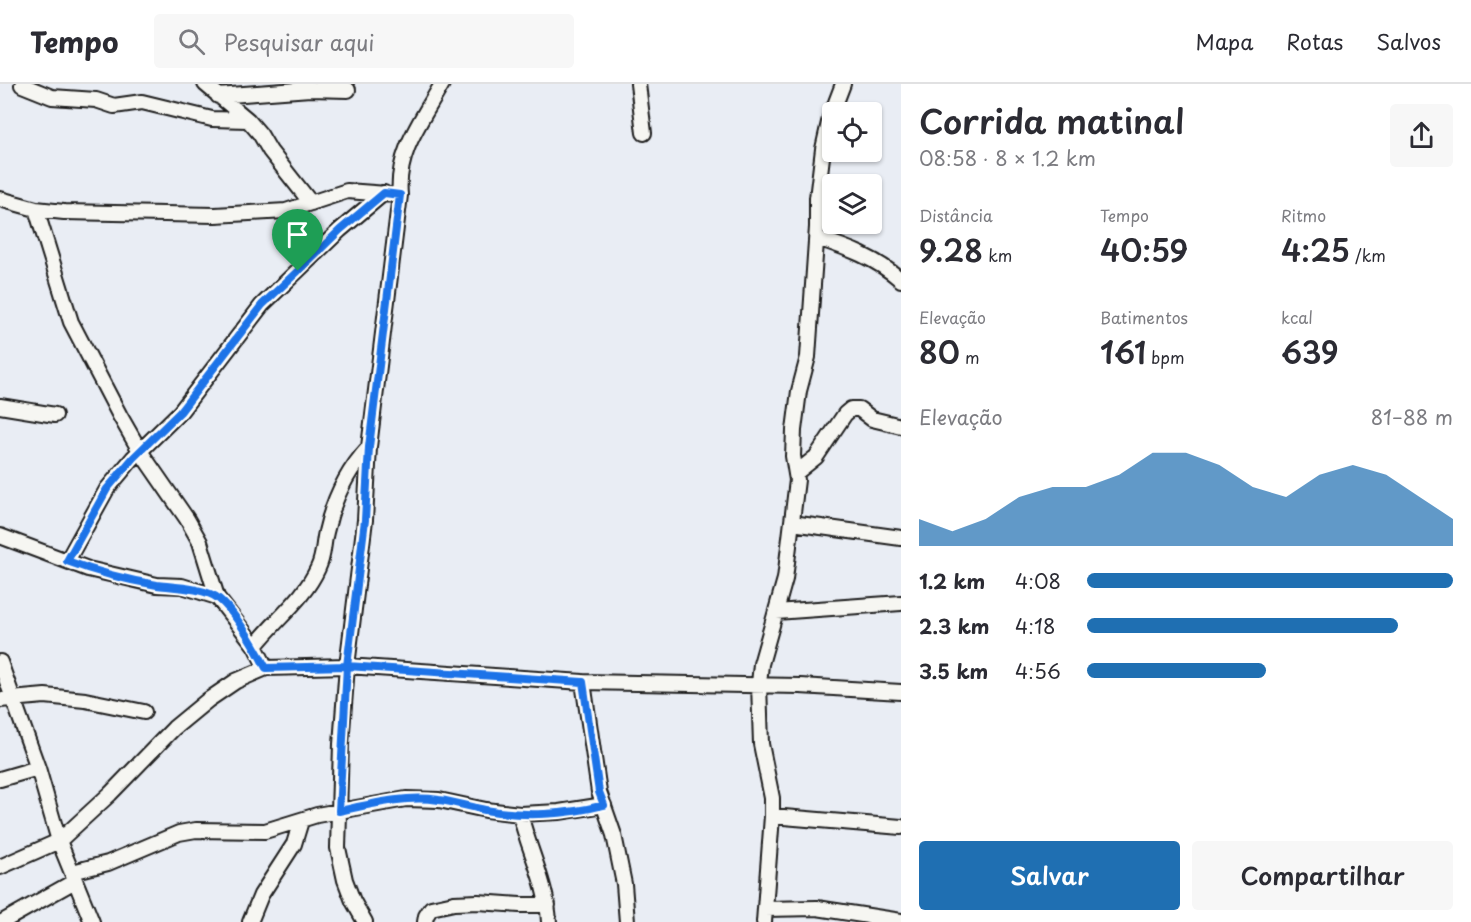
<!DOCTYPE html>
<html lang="pt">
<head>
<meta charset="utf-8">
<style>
	body { margin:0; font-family:"Playpen Sans",sans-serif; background:#f7f7f7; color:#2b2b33; height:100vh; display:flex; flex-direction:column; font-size:22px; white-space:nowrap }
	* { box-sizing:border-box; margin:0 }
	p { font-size:20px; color:#7c7c81 }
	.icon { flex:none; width:33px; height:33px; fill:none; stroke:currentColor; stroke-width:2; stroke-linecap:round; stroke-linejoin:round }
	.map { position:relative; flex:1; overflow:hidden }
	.sheet { display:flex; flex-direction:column; background:#fff; width:570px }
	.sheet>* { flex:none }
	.tools { position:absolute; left:822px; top:18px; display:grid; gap:12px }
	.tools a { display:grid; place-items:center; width:60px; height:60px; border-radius:6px; background:#fff; box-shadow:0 2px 4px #0004; font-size:30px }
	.pin { position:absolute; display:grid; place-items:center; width:51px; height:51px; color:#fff; margin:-62px -26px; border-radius:50% 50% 50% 0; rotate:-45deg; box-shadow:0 0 6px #0007 }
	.pin .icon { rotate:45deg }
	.round { display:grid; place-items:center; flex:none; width:63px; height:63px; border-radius:6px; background:#f7f7f7 }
	.head { display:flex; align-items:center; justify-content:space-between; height:102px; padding:0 18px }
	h1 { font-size:33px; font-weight:600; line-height:45px }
	.stats { display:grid; grid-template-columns:repeat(3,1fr); gap:9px; height:102px; padding:6px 18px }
	.stats div { display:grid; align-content:center }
	.stats b { font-size:30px; font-weight:600 }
	.stats small { font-size:16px; font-weight:400 }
	.stats p { font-size:16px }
	.chart { height:168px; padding:12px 18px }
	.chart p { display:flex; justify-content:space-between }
	.chart svg { width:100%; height:108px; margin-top:6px; fill:#1f6fb2; opacity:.7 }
	.cta { display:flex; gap:12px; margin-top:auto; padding:12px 18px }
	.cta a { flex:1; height:69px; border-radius:6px; background:#1f6fb2; color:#fff; font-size:24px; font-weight:600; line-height:69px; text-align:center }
	.cta a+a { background:#f7f7f7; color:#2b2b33 }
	ul { padding:0 18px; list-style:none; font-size:20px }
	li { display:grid; grid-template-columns:96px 72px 1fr; align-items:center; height:45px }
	li i { height:15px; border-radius:8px; background:#1f6fb2 }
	header { display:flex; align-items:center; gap:36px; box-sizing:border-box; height:84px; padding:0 30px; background:#fff; border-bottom:2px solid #e1e1e2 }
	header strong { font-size:28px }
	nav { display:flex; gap:33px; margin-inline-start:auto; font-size:21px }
	.search { width:420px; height:54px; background:#f7f7f7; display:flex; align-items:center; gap:15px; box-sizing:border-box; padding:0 21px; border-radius:6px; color:#7c7c81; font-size:22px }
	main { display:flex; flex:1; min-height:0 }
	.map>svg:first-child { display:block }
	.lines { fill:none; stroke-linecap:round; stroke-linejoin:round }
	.street-casing { stroke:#1c1c1c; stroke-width:18 }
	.street { stroke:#f6f6f2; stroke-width:14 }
	.route-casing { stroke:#fff; stroke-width:12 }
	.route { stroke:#1a73e8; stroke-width:8 }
</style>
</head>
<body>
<header>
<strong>Tempo</strong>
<div class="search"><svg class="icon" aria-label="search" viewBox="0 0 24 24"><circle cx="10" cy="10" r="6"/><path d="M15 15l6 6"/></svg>Pesquisar aqui</div>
<nav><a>Mapa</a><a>Rotas</a><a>Salvos</a></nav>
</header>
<main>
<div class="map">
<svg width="901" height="838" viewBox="0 0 901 838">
	<rect width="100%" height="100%" fill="#e9edf4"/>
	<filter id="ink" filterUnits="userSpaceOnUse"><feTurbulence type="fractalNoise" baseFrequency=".0167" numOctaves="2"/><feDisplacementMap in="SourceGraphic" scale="12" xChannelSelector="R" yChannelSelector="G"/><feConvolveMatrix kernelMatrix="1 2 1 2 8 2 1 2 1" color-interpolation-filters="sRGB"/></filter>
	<g filter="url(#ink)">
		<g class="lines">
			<!-- street casing -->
			<g class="street-casing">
				<path id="street" d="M205,0l43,36 12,14 10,17 41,52
					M638,0l6,49
					M22,1l30,12 44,3 18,6 28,-4 70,17 36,1
					M218,12l92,-7 38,1
					M400,111c-4,-43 22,-75 42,-111
					M0,115l36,10 28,3 151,3 71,-4 61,-20 53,4 -31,252 -4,73 -18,146 -6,78 -3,104 7,32 8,21 12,21
					M36,125l35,113 49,94 20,35 47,68 13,23 17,55 38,49 11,22
					M817,154c31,10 59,20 84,42
					M0,322l55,9
					M796,389l20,-16 29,-43 6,-5h8l13,10 29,7
					M792,439l109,15
					M0,452l88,33 69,16 25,1 35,11
					M67,477l40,-72 26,-31 47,-46 82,-107 78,-75 44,-37
					M776,528l125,-9
					M255,562c21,-27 49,-47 63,-78 6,-12 5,-24 8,-36 7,-32 21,-61 43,-85
					M0,578l38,106 21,73 33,81
					M583,598l16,110 15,43 10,49 3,38
					M0,616l45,-4 40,4 59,12
					M0,695l38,-11
					M520,730c9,37 27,70 29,108
					M772,732l129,11
					M0,783l59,-26 51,-47 64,-66 34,-28 28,-19 30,-13 81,-2 236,16 217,4 101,6
					M72,788l36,-9 71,-30 17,-3 69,1 52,-16 89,-16 33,1 47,10 34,4 39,-2 45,-7
					M765,825l52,-1 84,13
					M2,838l73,-41
					M250,838l11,-27 33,-51 7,-23
					M425,838l1,-6 5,-8 23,-5 24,-1 42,3h28
					M764,838l8,-106v-18l-11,-54 -2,-60 2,-20 24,-85 12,-99 -4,-24 1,-26 5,-39 9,-34 9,-130v-29l6,-49 7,-31 13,-34"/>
			</g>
			<!-- street -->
			<use href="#street" class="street"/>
		</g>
	</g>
	<g class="lines" filter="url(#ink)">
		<!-- route casing -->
		<g class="route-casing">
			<path id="route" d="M298,187l-36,34 -82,107 -47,46 -26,31 -40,72c29,11 60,19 90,24 17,2 49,3 62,14 17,14 37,50 47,69l81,-2 -8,145c33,-7 67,-16 100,-11 16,2 31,7 46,10 38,7 81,5 119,-5l-5,-13 -16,-110 -236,-16 18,-146 4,-73 31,-252 -16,-2 -44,37 -42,41"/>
		</g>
		<!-- route -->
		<use href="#route" class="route"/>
	</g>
</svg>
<div class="tools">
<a><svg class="icon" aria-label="locate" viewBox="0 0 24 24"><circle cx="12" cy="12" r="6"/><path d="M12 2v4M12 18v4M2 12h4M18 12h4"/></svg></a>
<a><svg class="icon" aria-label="layers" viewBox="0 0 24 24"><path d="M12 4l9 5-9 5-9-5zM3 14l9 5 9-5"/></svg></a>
</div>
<div class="pin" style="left:298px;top:187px;background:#1e9e55"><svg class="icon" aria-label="arrive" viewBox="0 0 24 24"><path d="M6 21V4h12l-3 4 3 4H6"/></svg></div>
</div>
<section class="sheet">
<div class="head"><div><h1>Corrida matinal</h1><p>08:58 · 8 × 1.2 km</p></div><a class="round"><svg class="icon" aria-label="share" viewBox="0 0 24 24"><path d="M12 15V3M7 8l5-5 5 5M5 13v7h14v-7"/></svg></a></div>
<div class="stats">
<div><p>Distância</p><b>9.28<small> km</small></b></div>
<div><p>Tempo</p><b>40:59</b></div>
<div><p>Ritmo</p><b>4:25<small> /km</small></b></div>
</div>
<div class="stats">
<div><p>Elevação</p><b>80<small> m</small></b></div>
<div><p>Batimentos</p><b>161<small> bpm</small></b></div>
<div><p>kcal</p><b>639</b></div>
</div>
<div class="chart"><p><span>Elevação</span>81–88 m</p>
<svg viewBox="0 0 160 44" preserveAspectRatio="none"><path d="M0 44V33L10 38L20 33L30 24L40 20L50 20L60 15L70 6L80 6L90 11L100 20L110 24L120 15L130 11L140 15L150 24L160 33V44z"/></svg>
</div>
<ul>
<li><b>1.2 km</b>4:08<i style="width:100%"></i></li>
<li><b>2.3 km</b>4:18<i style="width:85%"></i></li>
<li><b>3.5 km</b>4:56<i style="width:49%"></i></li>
</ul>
<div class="cta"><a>Salvar</a><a>Compartilhar</a></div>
</section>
</main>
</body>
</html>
